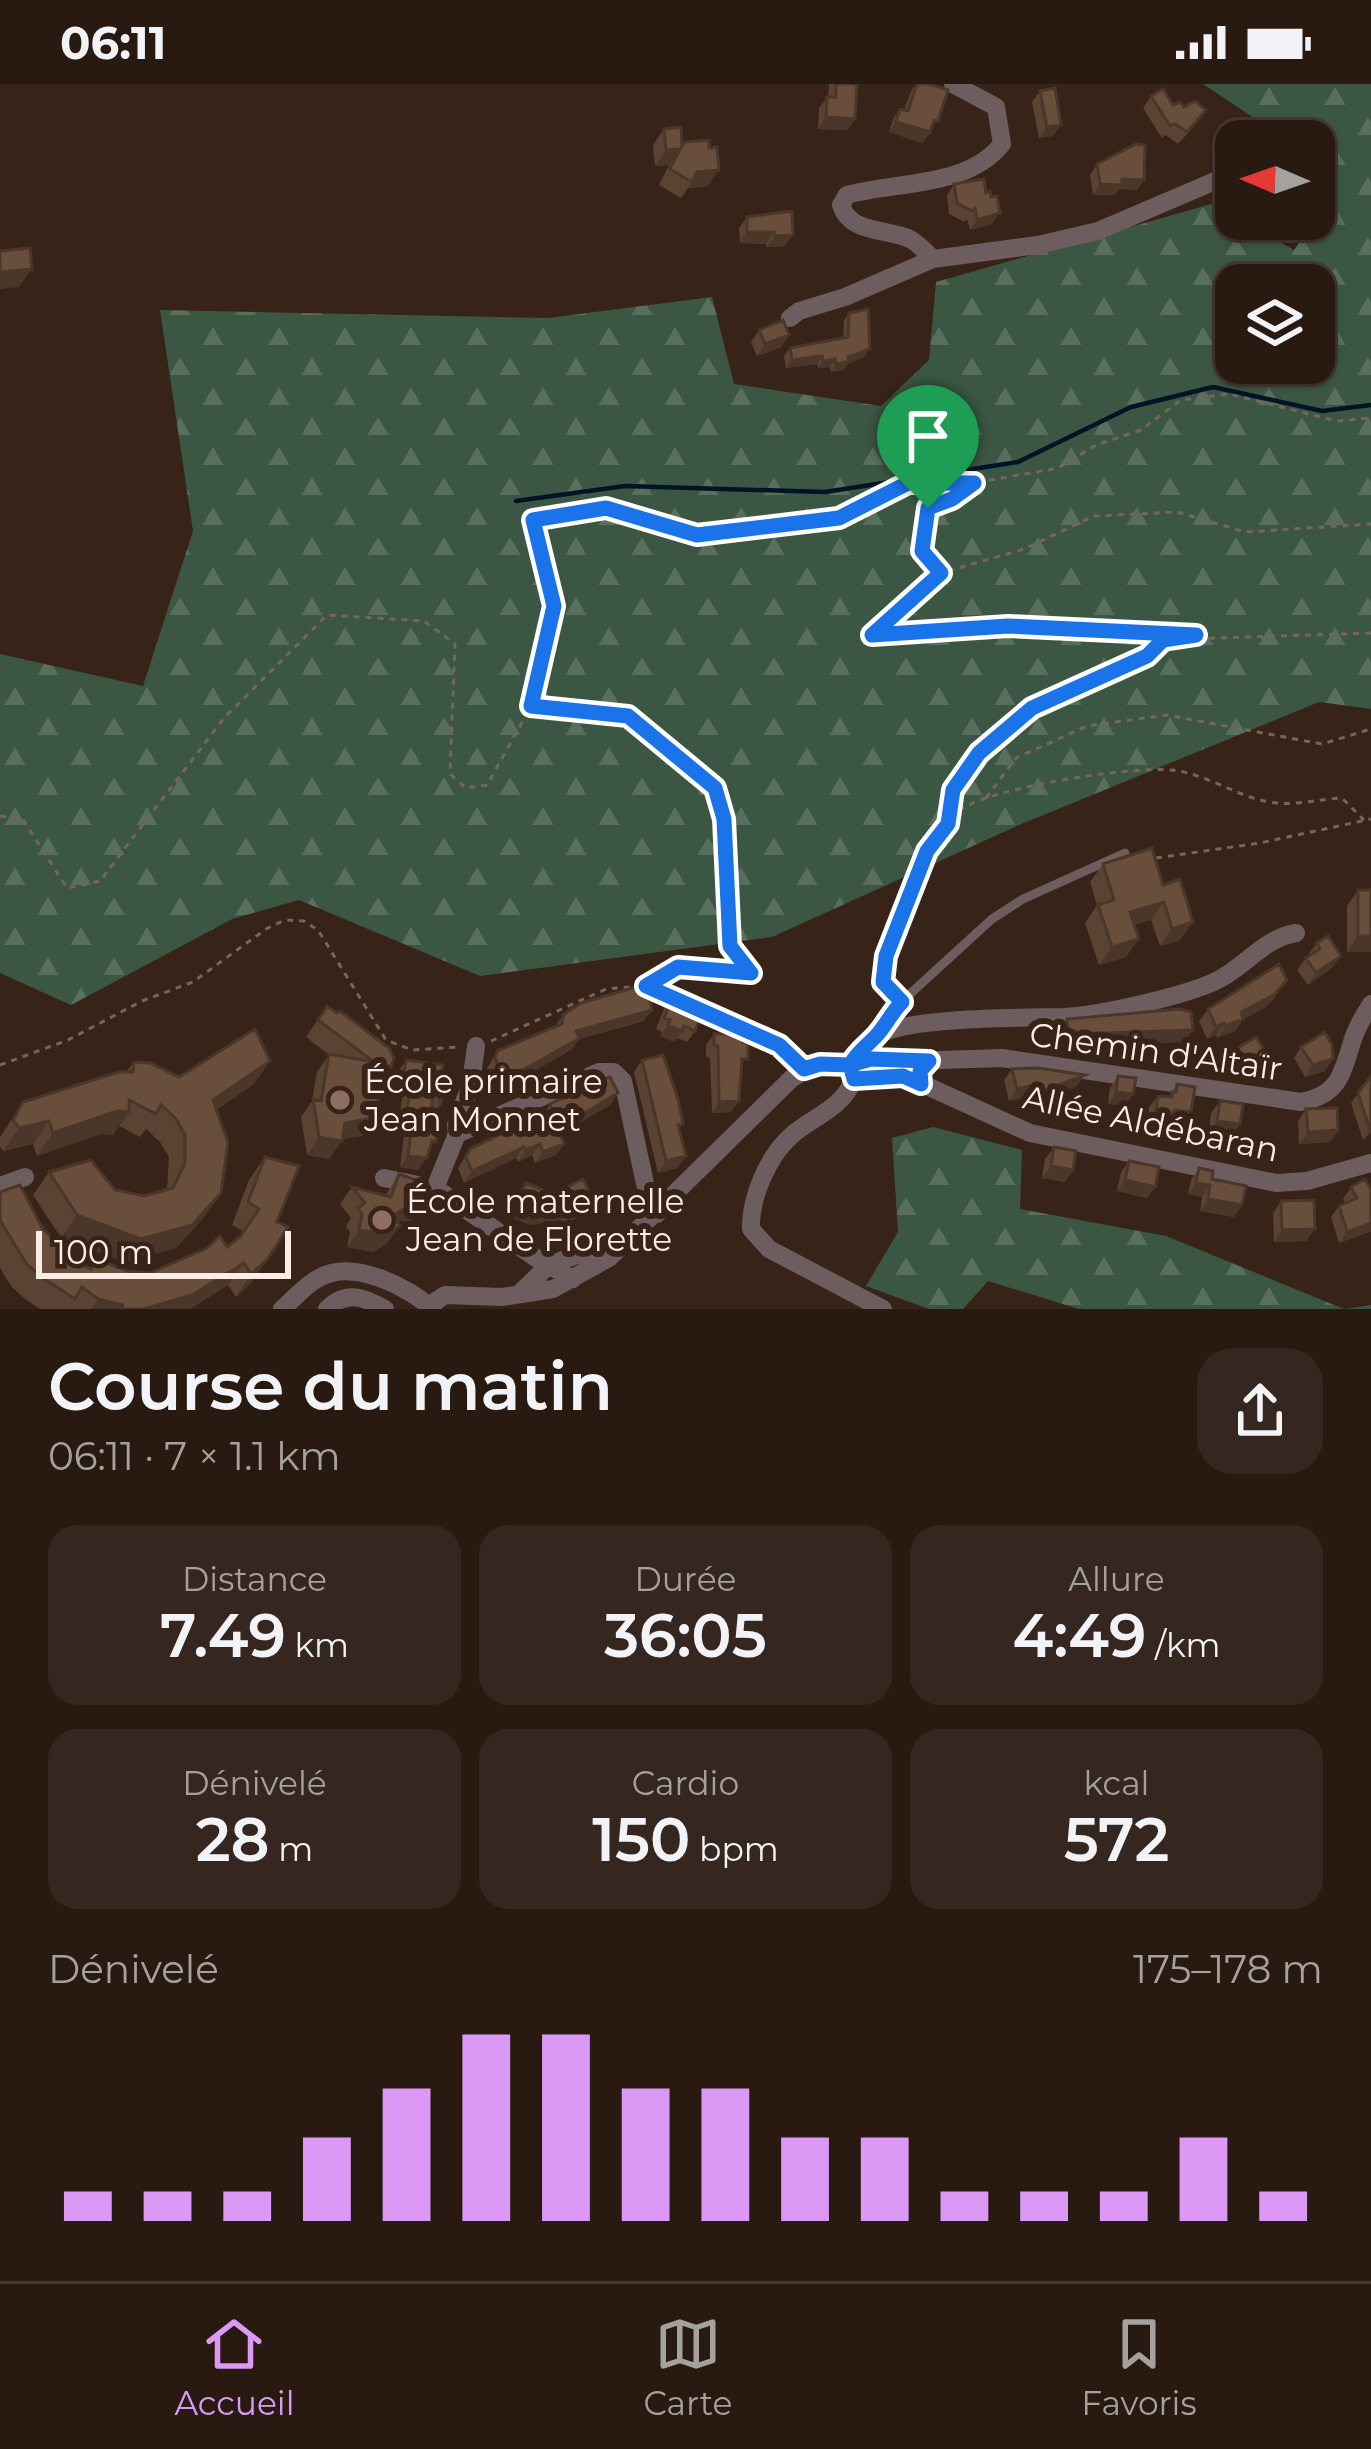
<!DOCTYPE html>
<html lang="fr">
<head>
<meta charset="utf-8">
<style>
	body { margin:0; font-family:Montserrat,sans-serif; background:#35271f; color:#f1f3f6; height:100vh; display:flex; flex-direction:column; font-size:45px; white-space:nowrap }
	* { box-sizing:border-box; margin:0 }
	p { font-size:39px; color:#a5a19f }
	.icon { flex:none; width:66px; height:66px; fill:none; stroke:currentColor; stroke-width:2; stroke-linecap:round; stroke-linejoin:round }
	.map { position:relative; height:1225px; overflow:hidden }
	.side { display:flex; flex-direction:column; background:#291a11; flex:1 }
	.side>* { flex:none }
	.needle { width:78px; rotate:272deg }
	.controls { position:absolute; left:1215px; top:36px; display:grid; gap:24px }
	.controls a { display:grid; place-items:center; width:120px; height:120px; border-radius:24px; background:#291a11; box-shadow:0 3px 9px #0004,0 0 0 3px #453831; font-size:60px }
	.scale { position:absolute; left:36px; bottom:30px; width:255px; box-sizing:border-box; padding-left:12px; border:6px solid #fbede5; border-top:0; font-size:33px; line-height:42px; white-space:nowrap; color:#fbede5; -webkit-text-stroke:9px #372317; paint-order:stroke }
	.pin { position:absolute; display:grid; place-items:center; width:102px; height:102px; color:#fff; margin:-123px -51px; border-radius:50% 50% 50% 0; rotate:-45deg; box-shadow:0 0 12px #0007 }
	.pin .icon { rotate:45deg }
	.round { display:grid; place-items:center; flex:none; width:126px; height:126px; border-radius:36px; background:#35271f }
	.overview { display:flex; align-items:center; justify-content:space-between; height:204px; padding:0 48px }
	h1 { font-size:66px; font-weight:600; line-height:90px }
	.metrics { display:grid; grid-template-columns:repeat(3,1fr); gap:18px; height:204px; padding:12px 48px }
	.metrics div { display:grid; align-content:center; border-radius:30px; background:#35271f; text-align:center }
	.metrics b { font-size:60px; font-weight:600 }
	.metrics small { font-size:33px; font-weight:400 }
	.metrics p { font-size:33px }
	.chart { height:336px; padding:24px 48px }
	.chart p { display:flex; justify-content:space-between }
	.chart svg { width:100%; height:216px; margin-top:12px; stroke:#db99f5; stroke-width:6 }
	.status { display:flex; justify-content:space-between; align-items:center; height:84px; padding:0 60px; background:#291a11; direction:ltr }
	.status svg { height:33px; fill:currentColor }
	.menu { display:flex; justify-content:space-around; align-items:center; height:168px; border-top:3px solid #453831; background:#291a11; font-size:33px; color:#a5a19f }
	.menu a { display:grid; justify-items:center; gap:6px }
	.menu .current { color:#db99f5 }
	.map>svg:first-child { display:block }
	.forest { fill:url(#forest-firs); fill-rule:evenodd }
	.lines { fill:none; stroke-linecap:round; stroke-linejoin:round }
	.stream { stroke:#001425; stroke-width:4.5 }
	.path { stroke:#77655a; stroke-width:3; stroke-dasharray:6 6; stroke-linecap:butt }
	.lane { stroke:#6d5d5f; stroke-width:9 }
	.street { stroke:#6d5d5f; stroke-width:18 }
	.wall { fill:#5b4334 }
	.shaded-wall { fill:#4a372a }
	.building { fill:#6a4e3c; stroke:#4a372a; stroke-width:3 }
	.route-casing { stroke:#fff; stroke-width:24 }
	.route { stroke:#1a73e8; stroke-width:15 }
	.education-dot { fill:#8d6e63; stroke:#372317; stroke-width:4.5 }
	.labels { text-anchor:middle; dominant-baseline:central; stroke-width:12; stroke-linejoin:round; paint-order:stroke }
	.street-label { font-size:33px; fill:#fbede5; stroke:#372317 }
	.poi-label { font-size:33px; fill:#fbede5; stroke:#372317; text-anchor:start }
</style>
</head>
<body>
<div class="status"><b>06:11</b><svg viewBox="0 0 49 12"><path d="M0 12V9h3v3zM5 12V6h3v6zM10 12V3h3v9zM15 12V0h3v12zM26 1h20v11H26zM47 4h2v5h-2z"/></svg></div>
<div class="map">
<svg width="1371" height="1225" viewBox="0 0 1371 1225">
	<defs>
		<pattern id="forest-firs" width="22" height="20" patternUnits="userSpaceOnUse" patternTransform="scale(3)"><rect width="22" height="20" fill="#3b5743"/><path d="M5 1l3.5 6h-7zM16 11l3.5 6h-7z" fill="#586f5e"/></pattern>
	</defs>
	<rect width="100%" height="100%" fill="#372317"/>
	<!-- forest -->
	<path class="forest" d="M1203,0h168v625l-52,-7 -300,123 -247,112 -292,39 -181,-76 -67,19 -161,86 -71,-32v-319l143,32 50,-155 -33,-221 388,8 164,-21 22,87 147,22 48,-46 7,-78 279,-79 79,47 35,-52 1,-63 -64,-9zM1236,201h78v78h-78z
		M933,1043l89,23 -2,59 146,27 178,73 27,-4v4h-292l-91,-28 -25,28h-34l-63,-23 32,-54 -6,-94z"/>
	<g class="lines">
		<!-- stream -->
		<path class="stream" d="M516,417l109,-15 200,6 193,-30 113,-55 82,-20 109,24 49,-6"/>
		<!-- path -->
		<path class="path" d="M941,488l-19,-21 6,-43 24,-10 21,-14
			M1185,555l186,-6
			M1163,556l32,-4 -187,-10 -136,9 69,-62 83,-24 70,-33 83,-4 68,20 126,-8
			M532,621l21,-99 -20,-86 73,-12 91,27 142,-17 69,-35h66l84,-15 38,-23 45,-15 40,-30 48,-6 108,27 34,-3
			M986,714l30,-40 71,-32 80,-11 155,29 49,-15
			M0,732l22,2 45,70 33,-7 124,-163 103,-103 97,6 31,23 -5,130 16,14 21,-3 44,-79 97,10 87,72 9,31 6,127 21,27 -73,-6 -31,19
			M949,738c10,-79 82,-115 148,-146 25,-12 46,-17 66,-36
			M1156,774l104,-15 111,-24
			M893,908l-10,-10c5,-39 46,-153 80,-174 34,-21 167,-42 208,-38 36,3 70,30 106,33 21,2 44,-4 65,-5l22,22
			M491,957l115,-52 36,-3 137,59 15,14
			M0,981l68,-25 74,-39 51,-19 73,-53 19,-9 19,1 14,9 68,110 26,10 46,-3"/>
		<!-- lane -->
		<path class="lane" d="M881,945l31,-37 80,-73 31,-20 102,-46"/>
		<!-- street -->
		<path class="street" d="M933,175c-7,-7 -14,-15 -23,-20 -24,-11 -60,-5 -69,-34l6,-10c50,-14 120,-7 155,-51l-6,-37 -43,-23
			M790,234l9,-7 46,-14 88,-38 105,-14 60,-14 124,-53
			M851,984c4,-13 13,-27 28,-34 38,-17 141,-16 185,-17 37,-2 121,-21 154,-37 28,-14 46,-42 78,-47
			M854,995l49,-4 127,58 246,50 31,-2 64,-18
			M854,995c-13,31 -39,36 -62,56 -24,21 -42,63 -41,94l18,20 114,60
			M457,1050l-1,-9 15,-42 5,-37
			M384,1094l34,7
			M0,1102l25,-9
			M573,1195l-37,-21 -101,-70 22,-54 142,-62h15l9,9 26,121 8,12
			M519,1210l30,-29 76,-27
			M430,1221l15,-10 57,2 51,-8 56,-31 183,-180 28,-14 182,-6 299,44c39,-7 41,-29 52,-63 4,-12 11,-24 18,-35
			M282,1225c12,-10 23,-24 37,-31 34,-20 88,9 114,31
			M327,1225c19,-19 37,-12 58,0"/>
	</g>
	<!-- wall -->
	<path class="wall" d="M829,0h28l-2,35 -8,11 -29,-1 1,-21 9,-11z
		M916,0h13l2,48 -9,11 -33,-11 4,-13 7,-10 4,1 7,-19z
		M1040,7l13,45 -14,2 -7,-36z
		M1151,12l33,11 14,15 -20,22 -12,-9 -4,3 -19,-30z
		M664,45l18,16 26,41 -20,2 -7,10 -22,-13 10,-20 -14,1 -2,-21z
		M1097,80l47,16 -7,10 -18,-1 -5,6h-21l-3,-20z
		M954,100l38,40 -22,6 -3,-11 -3,3 -15,-8 -2,-19z
		M792,127l-7,35 -18,1 -1,-3 -26,-1 -1,-15 8,-11z
		M849,229l15,44 -15,6 -5,7 -13,2 -1,-5 -12,1 -1,-4 -31,4 -2,-12 6,-8 53,-10 1,-18z
		M759,246l30,5 -8,12 -24,9 -6,-14z
		M1152,764l28,92 -20,6 -9,-26 -17,5 -8,32 -27,8 -14,-42 12,-18 -7,-23 13,-18z
		M1358,806h13v62h-24v-46z
		M1317,859l15,25 -24,17 -11,-15z
		M1279,908l-13,15 -23,12 -8,12 -18,7 -1,-3 -9,4 -8,-18 9,-12z
		M672,914l23,33 -8,11 -10,-4 -3,4 -14,-6 2,-4 -6,-3 8,-20z
		M327,922l64,61 -10,15 -19,54 -20,3 -13,20 -22,-4 -6,-38 11,-16 5,-29 12,-17 -23,-18z
		M563,931l81,6 -65,18 -8,11 -74,42 -11,-22 11,-19 57,-23z
		M1067,935l126,11 -8,12 -117,4v-3h-9v-12z
		M714,950l28,35 -11,43 -19,1 -2,-55 -4,-2v-11z
		M1301,963l24,24 -20,6 -11,-19z
		M1234,966l35,7 -10,18 -9,6 -12,-2 -12,-18z
		M406,976l37,5 -2,38 -8,12 -2,-3 -3,42 -10,16 -18,-3 5,-39 -7,-1 6,-42 -8,-1 2,-12z
		M642,976l41,64 -4,5 7,27 -9,12 -19,5 -24,-101z
		M134,978l45,15 75,7 -38,26 -11,106 -29,32 -51,14 -64,-24 -28,-43 16,-23 66,18 29,6 23,-6 2,-33 -9,-15 -14,-13 -6,8 -21,-11 -6,9 -12,-1 -64,22 -4,-12 -30,7 -3,-5v-9l23,-35 103,-30z
		M1012,985l65,17 -53,21 -2,-9 -13,3 -5,-21z
		M1118,992l15,18 -8,12 -17,-2 2,-16z
		M1371,992v56l-8,8 -12,-37z
		M1177,1000l14,28 -8,12 -16,-2 -7,10 -14,-1 3,-24 9,-11 11,1z
		M618,1009l-8,12 -49,29 3,10 -8,11 -21,8 -3,-8 -14,7 -2,-4 -52,25 -6,-15 12,-19 75,-37 5,-8z
		M1220,1017l20,23 -8,12 -23,-3 2,-20z
		M1306,1025l32,21 -8,12 -31,2 -1,-23z
		M1054,1063l19,23 -8,12 -23,-4 3,-19z
		M265,1073l12,65 -10,38 -16,23 -15,14 -8,-12 -38,24h-150l-16,-11 -13,-12 -11,-18v-76l77,70 14,7 59,4 77,-26 11,-9 5,-7 -11,-6 17,-45z
		M1129,1077l26,26 -8,11 -30,-7 4,-19z
		M1199,1084l43,37 -8,12 -34,-6 2,-14 -14,-3 3,-14z
		M399,1090l12,48 -11,-1 -3,1 -10,21 -13,9 -27,-5 3,-15 -4,-6 5,-8 -11,-14 12,-17 33,9z
		M526,1099l31,12 4,-5 31,7 -15,21 -14,6 -2,-4 -31,5 -21,-9 9,-22z
		M1351,1103l20,3v41l-32,12 -8,-26 8,-11 6,-3 -2,-4z
		M1281,1117l34,28 -9,12 -32,1 -1,-29z"/>
	<!-- shaded-wall -->
	<path class="shaded-wall" d="M826,33l29,2 -8,11 -29,-1z
		M896,38l34,10 -8,11 -33,-11z
		M1061,41l-8,11 -14,2 8,-11z
		M680,65l-11,16 -14,1 11,-16z
		M719,86l-11,16 -20,2 9,-16z
		M1122,95l22,1 -7,10 -18,-1 -5,6h-21l7,-11z
		M1000,129l-8,11 -22,6 7,-10z
		M747,148h27l-8,12 -26,-1z
		M793,151l-8,11 -18,1 8,-11z
		M32,185l-13,18 -19,2v-17z
		M789,251l-8,12 -24,9 8,-12z
		M870,265l-6,8 -15,6 -5,7 -13,2 5,-8z
		M822,272l-5,8 -31,4 6,-8z
		M835,275l-5,8 -12,1 5,-7z
		M1164,818l-13,18 -33,10 12,-18z
		M1193,838l-13,18 -20,6 12,-17z
		M1358,852h13v16h-24z
		M1139,855l-13,18 -27,8 13,-18z
		M1341,872l-9,12 -24,17 8,-12z
		M1287,896l-21,27 -24,12 -7,12 -18,7 9,-12 15,-14z
		M652,926l-8,11 -65,18 -8,11 -74,42 8,-12 71,-49z
		M1224,939l-8,12 -9,4 9,-12z
		M668,941l14,6 -8,11 -14,-6z
		M1193,946l-8,12 -117,4 9,-12z
		M1068,947h8l-8,12h-9z
		M1269,973l-7,10 5,-3 -8,11 -9,6 -12,-2 8,-11z
		M1333,975l-8,12 -20,6 8,-12z
		M270,977l-16,23 -58,39 17,-23z
		M384,981l7,2 -12,18z
		M404,989l8,1 -8,11 -8,-1z
		M1085,991l-8,11 -53,21 8,-12z
		M1030,1002l-8,12 -13,3 8,-12z
		M1116,1008l17,2 -8,12 -17,-2z
		M618,1009l-8,12 -60,36 8,-12z
		M739,1017l-8,11 -19,1 7,-11z
		M1175,1026l16,2 -8,12 -16,-2 -7,10 -14,-1 9,-12z
		M117,1027l12,1 -16,23 -12,-1 -64,22 16,-23z
		M406,1032l7,1 -8,11 -7,-1z
		M375,1034l-13,18 -25,4 5,1 -13,18 -22,-4 12,-18 26,-14z
		M49,1037l-16,23 -30,7 16,-23z
		M1217,1037l23,3 -8,12 -23,-3z
		M1338,1046l-8,12 -31,2 9,-12z
		M540,1060l-8,11 -14,7 8,-12z
		M564,1060l-8,11 -21,8 8,-11z
		M524,1063l-8,11 -52,25 8,-12z
		M408,1072l19,2 -9,12 -18,-3z
		M686,1072l-9,12 -19,5 8,-12z
		M1051,1082l22,4 -8,12 -23,-4z
		M1125,1096l30,7 -8,11 -30,-7z
		M1196,1099l14,2 -8,12 -14,-3z
		M221,1109l-16,23 -29,32 -51,14 -64,-24 16,-23z
		M592,1113l-15,21 -14,6 20,-23z
		M1208,1115l34,6 -8,12 -34,-6z
		M412,1119l12,1 -13,18 -11,-1 -18,12 18,-7 -13,17 -13,9 -27,-5 12,-17 34,-14z
		M517,1120l52,4 -8,12 -31,5 -21,-9z
		M1371,1139v8l-32,12 8,-11z
		M1315,1145l-9,12 -32,1 8,-12z
		M267,1176l-16,23 -15,14 15,-23z
		M244,1179l-16,22 -38,24h-46z
		M98,1215l25,6 -3,4h-29z"/>
	<!-- building -->
	<path class="building" d="M836,0h21l-2,35 -29,-2 1,-20h9z
		M917,0h12l19,6 -10,31 -4,-1 -4,12 -34,-10 4,-13 8,2z
		M1055,4l6,37 -14,2 -7,-36z
		M1163,5l10,16 7,-3 4,5 11,-6 11,9 -19,22 -12,-8 -5,2 -19,-30z
		M681,43l1,19 2,-4 25,-2v8l8,-1 2,23 -22,2 -5,10 -22,-13 10,-20 -14,1 -2,-21z
		M1136,60l9,1 -1,35 -22,-1v6l-22,-1 -3,-20z
		M984,95l2,14 4,-2 1,6 6,-1 3,17 -23,7 -2,-12 -3,3 -15,-8 -3,-19z
		M792,127l1,24 -18,1 -1,-4h-27v-15z
		M30,164l2,21 -32,3v-21z
		M868,225l2,40 -22,8 1,5 -13,2 -1,-5 -12,2 -1,-5 -30,4 -2,-12 58,-11 1,-24z
		M783,236l6,15 -24,9 -6,-14z
		M1152,764l11,37 17,-6 13,43 -21,7 -8,-27 -34,10 9,27 -27,8 -14,-42 16,-5 -11,-36z
		M1358,806h13v46h-13z
		M1328,852l13,20 -25,17 -10,-15 14,-9 -3,-6z
		M1279,880l8,16 -13,15 -33,17 2,7 -17,7 -2,-3 -8,4 -8,-18z
		M646,900l6,26 -76,21 4,7 -75,42 -10,-22 2,-7 65,-27 1,-9 18,-12z
		M672,914l31,13 -8,20 -11,-5 -2,5 -14,-6 2,-5 -6,-2z
		M327,922l10,7 3,-2 49,37 5,10 -3,9 -7,-2 -9,53 -30,5 -3,18 -23,-4 -6,-38 8,2 8,-47 45,8 -56,-42z
		M1180,925l11,3 2,18 -116,4 -1,-3h-8l-1,-12z
		M255,945l15,32 -57,39 15,43 -7,50 -29,32 -51,14 -64,-24 -28,-43 42,-12 24,30 29,6 29,-8 12,-25v-28l-9,-16 -15,-14 -5,9 -27,-14v12l-12,-1 -64,22 -4,-12 -30,7 -6,-8 10,-18 96,-30h14l1,-10 16,1 29,14z
		M1325,948l7,13 1,14 -20,6 -12,-18z
		M743,949v9h5v17h-6l-3,42 -20,1 -1,-56 -4,-1v-11z
		M1256,953l13,20 -5,3 3,4 -9,5 -12,-1 -12,-18z
		M663,971l15,44 5,25 -5,1 8,31 -20,5 -24,-101z
		M406,976l37,5 -2,38 -7,-14 -4,30 5,1 -1,8 4,1 -2,13 -4,-1 -5,17 -19,-2 5,-39 -7,-1 6,-42 -8,-1z
		M1038,984l47,7 -53,20 -2,-9 -13,3 -5,-20z
		M1118,992l18,2 -3,16 -17,-2z
		M1371,992v53l-1,1 -12,-37z
		M610,993l8,16 -60,36 6,15 -21,8 -3,-8 -14,6 -2,-3 -52,24 -6,-14 4,-8 82,-40 -2,-5z
		M1177,1000l18,3 -4,25 -16,-2 -7,10 -13,-1 3,-23 14,1v-5h4z
		M1220,1017l23,3 -3,20 -23,-3z
		M1337,1024l1,22 -30,2 -2,-23z
		M1054,1063l22,4 -3,19 -22,-4z
		M265,1073l34,9 -22,56 11,5 -21,33 -16,14 -7,-11 -52,32 -48,14h-22l1,-4 -25,-6 -16,-12 -7,12 -35,-23 -14,-13 -26,-43v-28l20,-7 23,44 34,33 14,7 6,-10 30,12 23,2 57,-25 13,-12 7,11 13,-10 19,-28 -11,-7z
		M1129,1077l30,6 -4,20 -30,-7z
		M1199,1084l14,3 -1,8 34,7 -4,19 -34,-6 2,-14 -14,-2z
		M399,1090l28,10 -3,20 -12,-1 -19,13 7,10 -13,8 -28,-4 3,-16 -4,-6 7,-5 -13,-16 39,10z
		M583,1095l9,18 -9,4 2,5 -14,7 -2,-5 -30,5 -22,-9 9,-21 38,16 -3,-9z
		M1365,1095l6,11v33l-24,9 -8,-26 18,-8 -6,-11z
		M1314,1116l1,29 -33,1 -1,-29z"/>
	<g class="lines">
		<!-- route casing -->
		<g class="route-casing">
			<path id="route" d="M928,424l24,-9 22,-16h-66l-69,35 -142,17 -91,-27 -73,12 21,86 -23,100 97,10 87,72 9,31 6,127 21,27 -73,-6 -32,19 133,59 25,24 16,-5 30,1 21,-6 58,2 -9,10 1,13 -18,-8 -49,3 -4,-14c8,-14 17,-19 27,-30 9,-10 15,-23 25,-33l-19,-20 3,-26 41,-105 21,-27 5,-34 26,-37 53,-45 115,-52 16,-16 33,-5 -188,-9 -136,9 69,-62 -19,-22 6,-43"/>
		</g>
		<!-- route -->
		<use href="#route" class="route"/>
	</g>
	<!-- markers -->
	<g class="education-dot">
		<circle cx="340" cy="1016" r="12"/>
		<circle cx="382" cy="1136" r="12"/>
	</g>
	<g class="labels">
		<!-- street labels -->
		<g class="street-label">
			<text transform="translate(1156 967) rotate(8)">Chemin d'Altaïr</text>
			<text transform="translate(1151 1039) rotate(12)">Allée Aldébaran</text>
		</g>
		<!-- poi labels -->
		<g class="poi-label">
			<text x="364" y="997">École primaire<tspan x="364" dy="38">Jean Monnet</tspan></text>
			<text x="406" y="1117">École maternelle<tspan x="406" dy="38">Jean de Florette</tspan></text>
		</g>
	</g>
</svg>
<div class="controls">
<a><svg class="needle" viewBox="-14 -14 28 28"><path d="M0-13l5 13h-10z" fill="#e53935"/><path d="M0 13l5-13h-10z" fill="#a5a19f"/></svg></a>
<a><svg class="icon" aria-label="layers" viewBox="0 0 24 24"><path d="M12 4l9 5-9 5-9-5zM3 14l9 5 9-5"/></svg></a>
</div>
<div class="scale">100 m</div>
<div class="pin" style="left:928px;top:424px;background:#1e9e55"><svg class="icon" aria-label="arrive" viewBox="0 0 24 24"><path d="M6 21V4h12l-3 4 3 4H6"/></svg></div>
</div>
<section class="side">
<div class="overview"><div><h1>Course du matin</h1><p>06:11 · 7 × 1.1 km</p></div><a class="round"><svg class="icon" aria-label="share" viewBox="0 0 24 24"><path d="M12 15V3M7 8l5-5 5 5M5 13v7h14v-7"/></svg></a></div>
<div class="metrics">
<div><p>Distance</p><b>7.49<small> km</small></b></div>
<div><p>Durée</p><b>36:05</b></div>
<div><p>Allure</p><b>4:49<small> /km</small></b></div>
</div>
<div class="metrics">
<div><p>Dénivelé</p><b>28<small> m</small></b></div>
<div><p>Cardio</p><b>150<small> bpm</small></b></div>
<div><p>kcal</p><b>572</b></div>
</div>
<div class="chart"><p><span>Dénivelé</span>175–178 m</p>
<svg viewBox="0 0 160 44" preserveAspectRatio="none"><path d="M5 44V38M15 44V38M25 44V38M35 44V27M45 44V17M55 44V6M65 44V6M75 44V17M85 44V17M95 44V27M105 44V27M115 44V38M125 44V38M135 44V38M145 44V27M155 44V38"/></svg>
</div>
</section>
<nav class="menu">
<a class="current"><svg class="icon" aria-label="home" viewBox="0 0 24 24"><path d="M3 11l9-7 9 7M6 9v11h12V9"/></svg>Accueil</a>
<a><svg class="icon" aria-label="map" viewBox="0 0 24 24"><path d="M3 6l6-2 6 2 6-2v14l-6 2-6-2-6 2zM9 4v14M15 6v14"/></svg>Carte</a>
<a><svg class="icon" aria-label="saved" viewBox="0 0 24 24"><path d="M7 4h10v16l-5-4-5 4z"/></svg>Favoris</a>
</nav>
</body>
</html>
